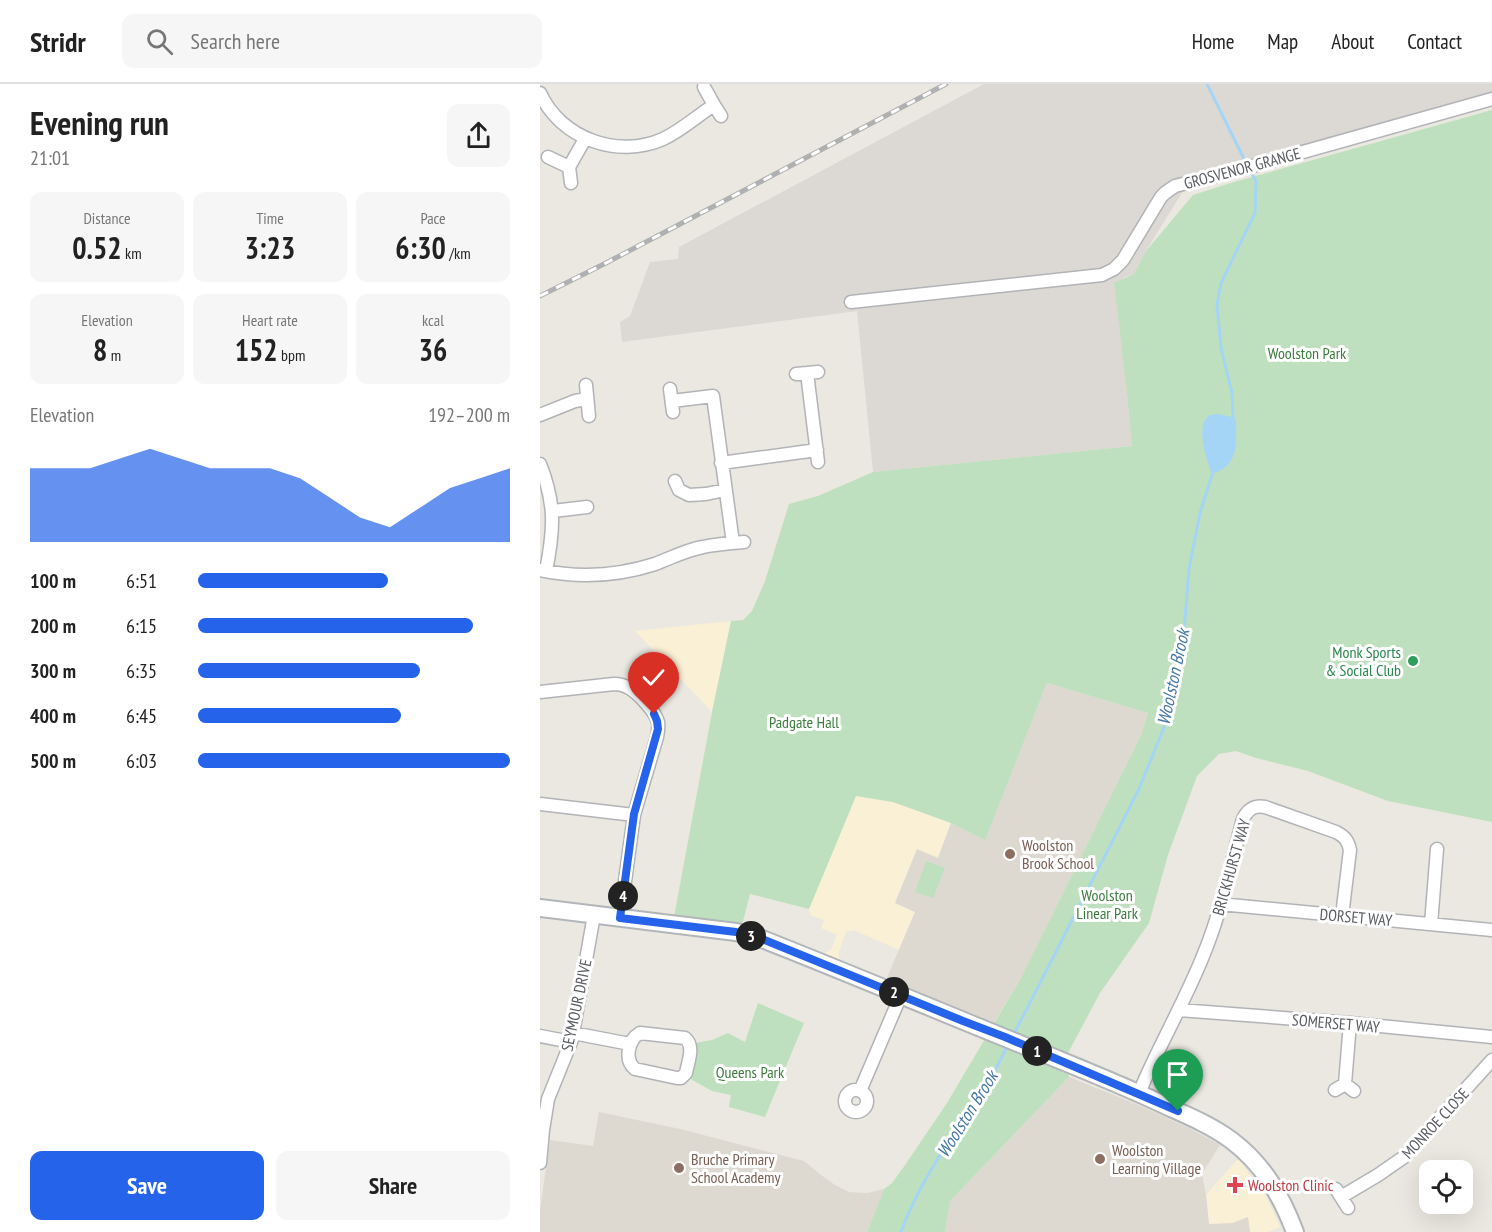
<!DOCTYPE html>
<html lang="en">
<head>
<meta charset="utf-8">
<style>
	body { margin:0; font-family:"PT Sans Narrow",sans-serif; background:#f6f6f6; color:#222; height:100vh; display:flex; flex-direction:column; font-size:22px; white-space:nowrap }
	* { box-sizing:border-box; margin:0 }
	p { font-size:20px; color:#767676 }
	.icon { flex:none; width:33px; height:33px; fill:none; stroke:currentColor; stroke-width:2; stroke-linecap:round; stroke-linejoin:round }
	.map { position:relative; flex:1; overflow:hidden }
	.side { display:flex; flex-direction:column; background:#fff; width:540px }
	.side>* { flex:none }
	.fabs { position:absolute; left:879px; top:1076px; display:grid; gap:12px }
	.fabs a { display:grid; place-items:center; width:54px; height:54px; border-radius:12px; background:#fff; box-shadow:0 6px 24px #0002; font-size:30px }
	.pin { position:absolute; display:grid; place-items:center; width:51px; height:51px; color:#fff; margin:-62px -26px; border-radius:50% 50% 50% 0; rotate:-45deg; box-shadow:0 0 6px #0007 }
	.pin .icon { rotate:45deg }
	.km { position:absolute; width:30px; height:30px; margin:-15px; border-radius:50%; background:#222; color:#fff; font-size:16px; line-height:30px; text-align:center }
	.round { display:grid; place-items:center; flex:none; width:63px; height:63px; border-radius:12px; background:#f6f6f6 }
	.summary { display:flex; align-items:center; justify-content:space-between; height:102px; padding:0 30px }
	h1 { font-size:33px; font-weight:600; line-height:45px }
	.stats { display:grid; grid-template-columns:repeat(3,1fr); gap:9px; height:102px; padding:6px 30px }
	.stats div { display:grid; align-content:center; border-radius:12px; background:#f6f6f6; text-align:center }
	.stats b { font-size:30px; font-weight:600 }
	.stats small { font-size:16px; font-weight:400 }
	.stats p { font-size:16px }
	.chart { height:168px; padding:12px 30px }
	.chart p { display:flex; justify-content:space-between }
	.chart svg { width:100%; height:108px; margin-top:6px; fill:#2563eb; opacity:.7 }
	.button { display:flex; gap:12px; margin-top:auto; padding:12px 30px }
	.button a { flex:1; height:69px; border-radius:12px; background:#2563eb; color:#fff; font-size:24px; font-weight:600; line-height:69px; text-align:center }
	.button a+a { background:#f6f6f6; color:#222 }
	ul { padding:0 30px; list-style:none; font-size:20px }
	li { display:grid; grid-template-columns:96px 72px 1fr; align-items:center; height:45px }
	li i { height:15px; border-radius:8px; background:#2563eb }
	header { display:flex; align-items:center; gap:36px; box-sizing:border-box; height:84px; padding:0 30px; background:#fff; border-bottom:2px solid #e0e0e0 }
	header strong { font-size:28px }
	nav { display:flex; gap:33px; margin-inline-start:auto; font-size:21px }
	.search { width:420px; height:54px; background:#f6f6f6; display:flex; align-items:center; gap:15px; box-sizing:border-box; padding:0 21px; border-radius:12px; color:#767676; font-size:22px }
	main { display:flex; flex:1; min-height:0 }
	.map>svg:first-child { display:block }
	.commercial { fill:#faf0d6 }
	.industrial { fill:#dcd9d4 }
	.education { fill:#ddd9d1 }
	.green { fill:#bfe0be }
	.water { fill:#a4d5f6 }
	.lines { fill:none; stroke-linecap:round; stroke-linejoin:round }
	.stream { stroke:#a4d5f6; stroke-width:3 }
	.street-casing { stroke:#b1b3b7; stroke-width:15 }
	.secondary-casing { stroke:#b2b5b9; stroke-width:20 }
	.street { stroke:#fff; stroke-width:12 }
	.secondary { stroke:#fff; stroke-width:16 }
	.rail-casing { stroke:#afb0b0; stroke-width:5 }
	.rail { stroke:#fff; stroke-width:3; stroke-dasharray:9; stroke-linecap:butt }
	.route-casing { stroke:#fff; stroke-width:12 }
	.route { stroke:#2563eb; stroke-width:8 }
	.leisure-dot { fill:#2e9e5b; stroke:#fff; stroke-width:2 }
	.education-dot { fill:#8d6e63; stroke:#fff; stroke-width:2 }
	.health-dot { fill:#e0444e; stroke:#fff; stroke-width:2 }
	.labels { text-anchor:middle; dominant-baseline:central; stroke-width:6; stroke-linejoin:round; paint-order:stroke }
	.street-label { font-size:16px; fill:#595c60; stroke:#fff }
	.park-label { font-size:16px; fill:#3b7c3c; stroke:#fff }
	.leisure-label { font-size:16px; fill:#27864d; stroke:#fff; text-anchor:end }
	.education-label { font-size:16px; fill:#785e54; stroke:#fff; text-anchor:start }
	.health-label { font-size:16px; fill:#be3a42; stroke:#fff; text-anchor:start }
	.water-label { font-size:18px; font-style:italic; fill:#4477a6; stroke:#fff }
</style>
</head>
<body>
<header>
<strong>Stridr</strong>
<div class="search"><svg class="icon" aria-label="search" viewBox="0 0 24 24"><circle cx="10" cy="10" r="6"/><path d="M15 15l6 6"/></svg>Search here</div>
<nav><a>Home</a><a>Map</a><a>About</a><a>Contact</a></nav>
</header>
<main>
<section class="side">
<div class="summary"><div><h1>Evening run</h1><p>21:01</p></div><a class="round"><svg class="icon" aria-label="share" viewBox="0 0 24 24"><path d="M12 15V3M7 8l5-5 5 5M5 13v7h14v-7"/></svg></a></div>
<div class="stats">
<div><p>Distance</p><b>0.52<small> km</small></b></div>
<div><p>Time</p><b>3:23</b></div>
<div><p>Pace</p><b>6:30<small> /km</small></b></div>
</div>
<div class="stats">
<div><p>Elevation</p><b>8<small> m</small></b></div>
<div><p>Heart rate</p><b>152<small> bpm</small></b></div>
<div><p>kcal</p><b>36</b></div>
</div>
<div class="chart"><p><span>Elevation</span>192–200 m</p>
<svg viewBox="0 0 160 44" preserveAspectRatio="none"><path d="M0 44V14L10 14L20 14L30 10L40 6L50 10L60 14L70 14L80 14L90 18L100 26L110 34L120 38L130 30L140 22L150 18L160 14V44z"/></svg>
</div>
<ul>
<li><b>100 m</b>6:51<i style="width:61%"></i></li>
<li><b>200 m</b>6:15<i style="width:88%"></i></li>
<li><b>300 m</b>6:35<i style="width:71%"></i></li>
<li><b>400 m</b>6:45<i style="width:65%"></i></li>
<li><b>500 m</b>6:03<i style="width:100%"></i></li>
</ul>
<div class="button"><a>Save</a><a>Share</a></div>
</section>
<div class="map">
<svg width="952" height="1148" viewBox="0 0 952 1148">
	<rect width="100%" height="100%" fill="#eae8e0"/>
	<!-- commercial -->
	<path class="commercial" d="M191,537l-19,91 -77,-81z
		M316,712l37,6 58,21 -13,35 -21,-8 -22,53 20,9 -16,38 -45,-20 -8,2 -7,20v5l2,5 -18,-8 8,-4 6,-15 -16,-7 3,-8 -14,-5 -1,-6z
		M698,1075l27,35 15,33 -12,5h-18l-3,-15 -14,6 -24,2 -3,-30z"/>
	<!-- industrial -->
	<path class="industrial" d="M444,0h508v8l-299,83 -47,76 -12,23 -11,4 3,106 6,62 -259,26 -16,-161 -235,31 -2,-20 10,-6 20,-54 28,-3 1,-12z"/>
	<!-- education -->
	<path class="education" d="M507,599l101,30 -7,22 -120,243 -29,48 -15,-6 -4,-7 -2,2 -85,-35 29,-68 -20,-9 22,-54 21,9 13,-35 34,16z
		M529,993l67,27 53,24 31,17 -18,29 4,21 3,29 24,-1 15,-6 2,15h-305l5,-31z
		M59,1028l81,17 124,32 17,14 14,10 14,7 18,1 17,-4 -17,43h-327v-22l10,-70 43,6z"/>
	<!-- green -->
	<path class="green" d="M952,26v712l-104,-21 -80,-30 -52,-13 -20,-7 -17,3 -22,22 -29,79 -19,68 -49,70 -32,60 1,24 -119,124 -5,31h-78l17,-43 8,-6 11,-15 44,-65 74,-125 120,-243 7,-22 -101,-30 -62,157 -34,-17 -58,-21 -37,-6 -47,113 -59,-15 -8,31 -68,-8 38,-205 19,-91 12,-1 9,-9 13,-30 24,-77 29,-8 55,-24 259,-26 -6,-62 -12,-101 20,-9 12,-23 47,-56 41,-13z
		M386,777l19,7 -12,30 -18,-6z
		M218,919l46,20 -39,94 -36,-10 2,-12 -19,-4 -25,-14 8,-34 17,-3 16,-7 17,9z"/>
	<!-- water -->
	<path class="water" d="M679,330c6,2 13,2 17,5 0,23 4,47 -24,55 -5,-12 -18,-50 -2,-59 0,0 8,-1 9,-1z"/>
	<g class="lines">
		<!-- stream -->
		<path class="stream" d="M667,0l39,79
			M693,334l-1,-25 -11,-45 -4,-43 4,-22 34,-70 1,-32 -7,-12
			M474,950l125,-245 30,-74 14,-72 6,-74 11,-56 13,-41
			M361,1148c20,-56 58,-104 90,-154 6,-11 11,-22 17,-33"/>
		<!-- street casing -->
		<g class="street-casing">
			<path id="street" d="M0,9c21,46 78,66 123,46 19,-9 34,-23 51,-34l-10,-18
				M174,21l7,11
				M8,73l21,10 2,16
				M29,83l16,-28
				M311,218l251,-27 12,-6 9,-9 38,-63 4,-4 10,-7 67,-17 250,-70
				M267,289l11,89
				M256,290l22,-2
				M46,301l3,31
				M130,305l3,23
				M132,317l41,-5 20,147
				M0,331l35,-14 12,-2
				M181,379l96,-13
				M0,380c16,40 14,66 6,107
				M135,397l4,9 10,5 17,-1 19,-4
				M13,427l34,-4
				M0,486c38,8 78,6 115,-6 16,-6 31,-14 48,-17 13,-3 28,-4 41,-5
				M0,608l74,-8c5,0 10,1 15,4 9,5 26,23 29,34 1,5 0,10 -1,15l-23,78 -14,103
				M0,720l94,11
				M680,820l272,26
				M891,840l6,-75
				M639,926l171,13 142,14
				M33,949l57,11
				M100,949l45,5c10,8 3,24 1,35l-5,5h-4l-42,-9c-11,-9 -7,-29 5,-36z
				M0,952l31,6
				M805,1000l5,-61
				M795,1006l10,-6 9,7
				M305 1017a11 11 0 1 1 22 0a11 11 0 1 1-22 0Z
				M320,1007l41,-96
				M599,1009c20,-48 47,-93 66,-142 17,-42 26,-88 38,-132 5,-10 11,-14 22,-12l71,25c8,4 12,8 14,18l-8,66
				M0,1079l3,-33 5,-31 23,-57 2,-9 21,-118
				M796,1105l12,19
				M801,1113l37,-22 26,-18 88,-97"/>
		</g>
		<!-- secondary casing -->
		<g class="secondary-casing">
			<path id="secondary" d="M0,824l196,24 26,7c94,37 188,77 283,115 39,16 79,32 117,50 24,11 47,20 69,36 32,24 50,55 64,92"/>
		</g>
		<!-- street -->
		<use href="#street" class="street"/>
		<!-- secondary -->
		<use href="#secondary" class="secondary"/>
		<!-- rail casing -->
		<g class="rail-casing">
			<path id="rail" d="M0,212l66,-33 340,-179"/>
		</g>
		<!-- rail -->
		<use href="#rail" class="rail"/>
	</g>
	<g class="lines">
		<!-- route casing -->
		<g class="route-casing">
			<path id="route" d="M114,630l3,7 1,8 -24,85 -14,104 116,14 26,7 201,82 42,16 173,74"/>
		</g>
		<!-- route -->
		<use href="#route" class="route"/>
	</g>
	<!-- markers -->
	<circle class="leisure-dot" cx="873" cy="577" r="6"/>
	<g class="education-dot">
		<circle cx="470" cy="770" r="6"/>
		<circle cx="560" cy="1075" r="6"/>
		<circle cx="139" cy="1084" r="6"/>
	</g>
	<path class="health-dot" d="M692 1092h6v6h6v6h-6v6h-6v-6h-6v-6h6z"/>
	<g class="labels">
		<!-- street labels -->
		<g class="street-label">
			<text transform="translate(702 84) rotate(-15)">GROSVENOR GRANGE</text>
			<text transform="translate(691 783) rotate(-74)">BRICKHURST WAY</text>
			<text transform="translate(816 833) rotate(5)">DORSET WAY</text>
			<text transform="translate(36 921) rotate(-78)">SEYMOUR DRIVE</text>
			<text transform="translate(796 939) rotate(5)">SOMERSET WAY</text>
			<text transform="translate(895 1039) rotate(-47)">MONROE CLOSE</text>
		</g>
		<!-- park labels -->
		<g class="park-label">
			<text x="767" y="269">Woolston Park</text>
			<text x="264" y="638">Padgate Hall</text>
			<text x="567" y="811">Woolston<tspan x="567" dy="18">Linear Park</tspan></text>
			<text x="210" y="988">Queens Park</text>
		</g>
		<!-- leisure labels -->
		<g class="leisure-label">
			<text x="861" y="568">Monk Sports<tspan x="861" dy="18">&amp; Social Club</tspan></text>
		</g>
		<!-- education labels -->
		<g class="education-label">
			<text x="482" y="761">Woolston<tspan x="482" dy="18">Brook School</tspan></text>
			<text x="572" y="1066">Woolston<tspan x="572" dy="18">Learning Village</tspan></text>
			<text x="151" y="1075">Bruche Primary<tspan x="151" dy="18">School Academy</tspan></text>
		</g>
		<!-- health labels -->
		<g class="health-label">
			<text x="708" y="1101">Woolston Clinic</text>
		</g>
		<!-- water labels -->
		<g class="water-label">
			<text transform="translate(633 593) rotate(-78)">Woolston Brook</text>
			<text transform="translate(427 1030) rotate(-58)">Woolston Brook</text>
		</g>
	</g>
</svg>
<div class="fabs">
<a><svg class="icon" aria-label="locate" viewBox="0 0 24 24"><circle cx="12" cy="12" r="6"/><path d="M12 2v4M12 18v4M2 12h4M18 12h4"/></svg></a>
</div>
<div class="pin" style="left:638px;top:1027px;background:#1e9e55"><svg class="icon" aria-label="arrive" viewBox="0 0 24 24"><path d="M6 21V4h12l-3 4 3 4H6"/></svg></div>
<div class="pin" style="left:114px;top:630px;background:#d93025"><svg class="icon" aria-label="check" viewBox="0 0 24 24"><path d="M5 12l5 5 9-10"/></svg></div>
<b class="km" style="left:497px;top:967px">1</b>
<b class="km" style="left:354px;top:908px">2</b>
<b class="km" style="left:211px;top:852px">3</b>
<b class="km" style="left:83px;top:812px">4</b>
</div>
</main>
</body>
</html>
